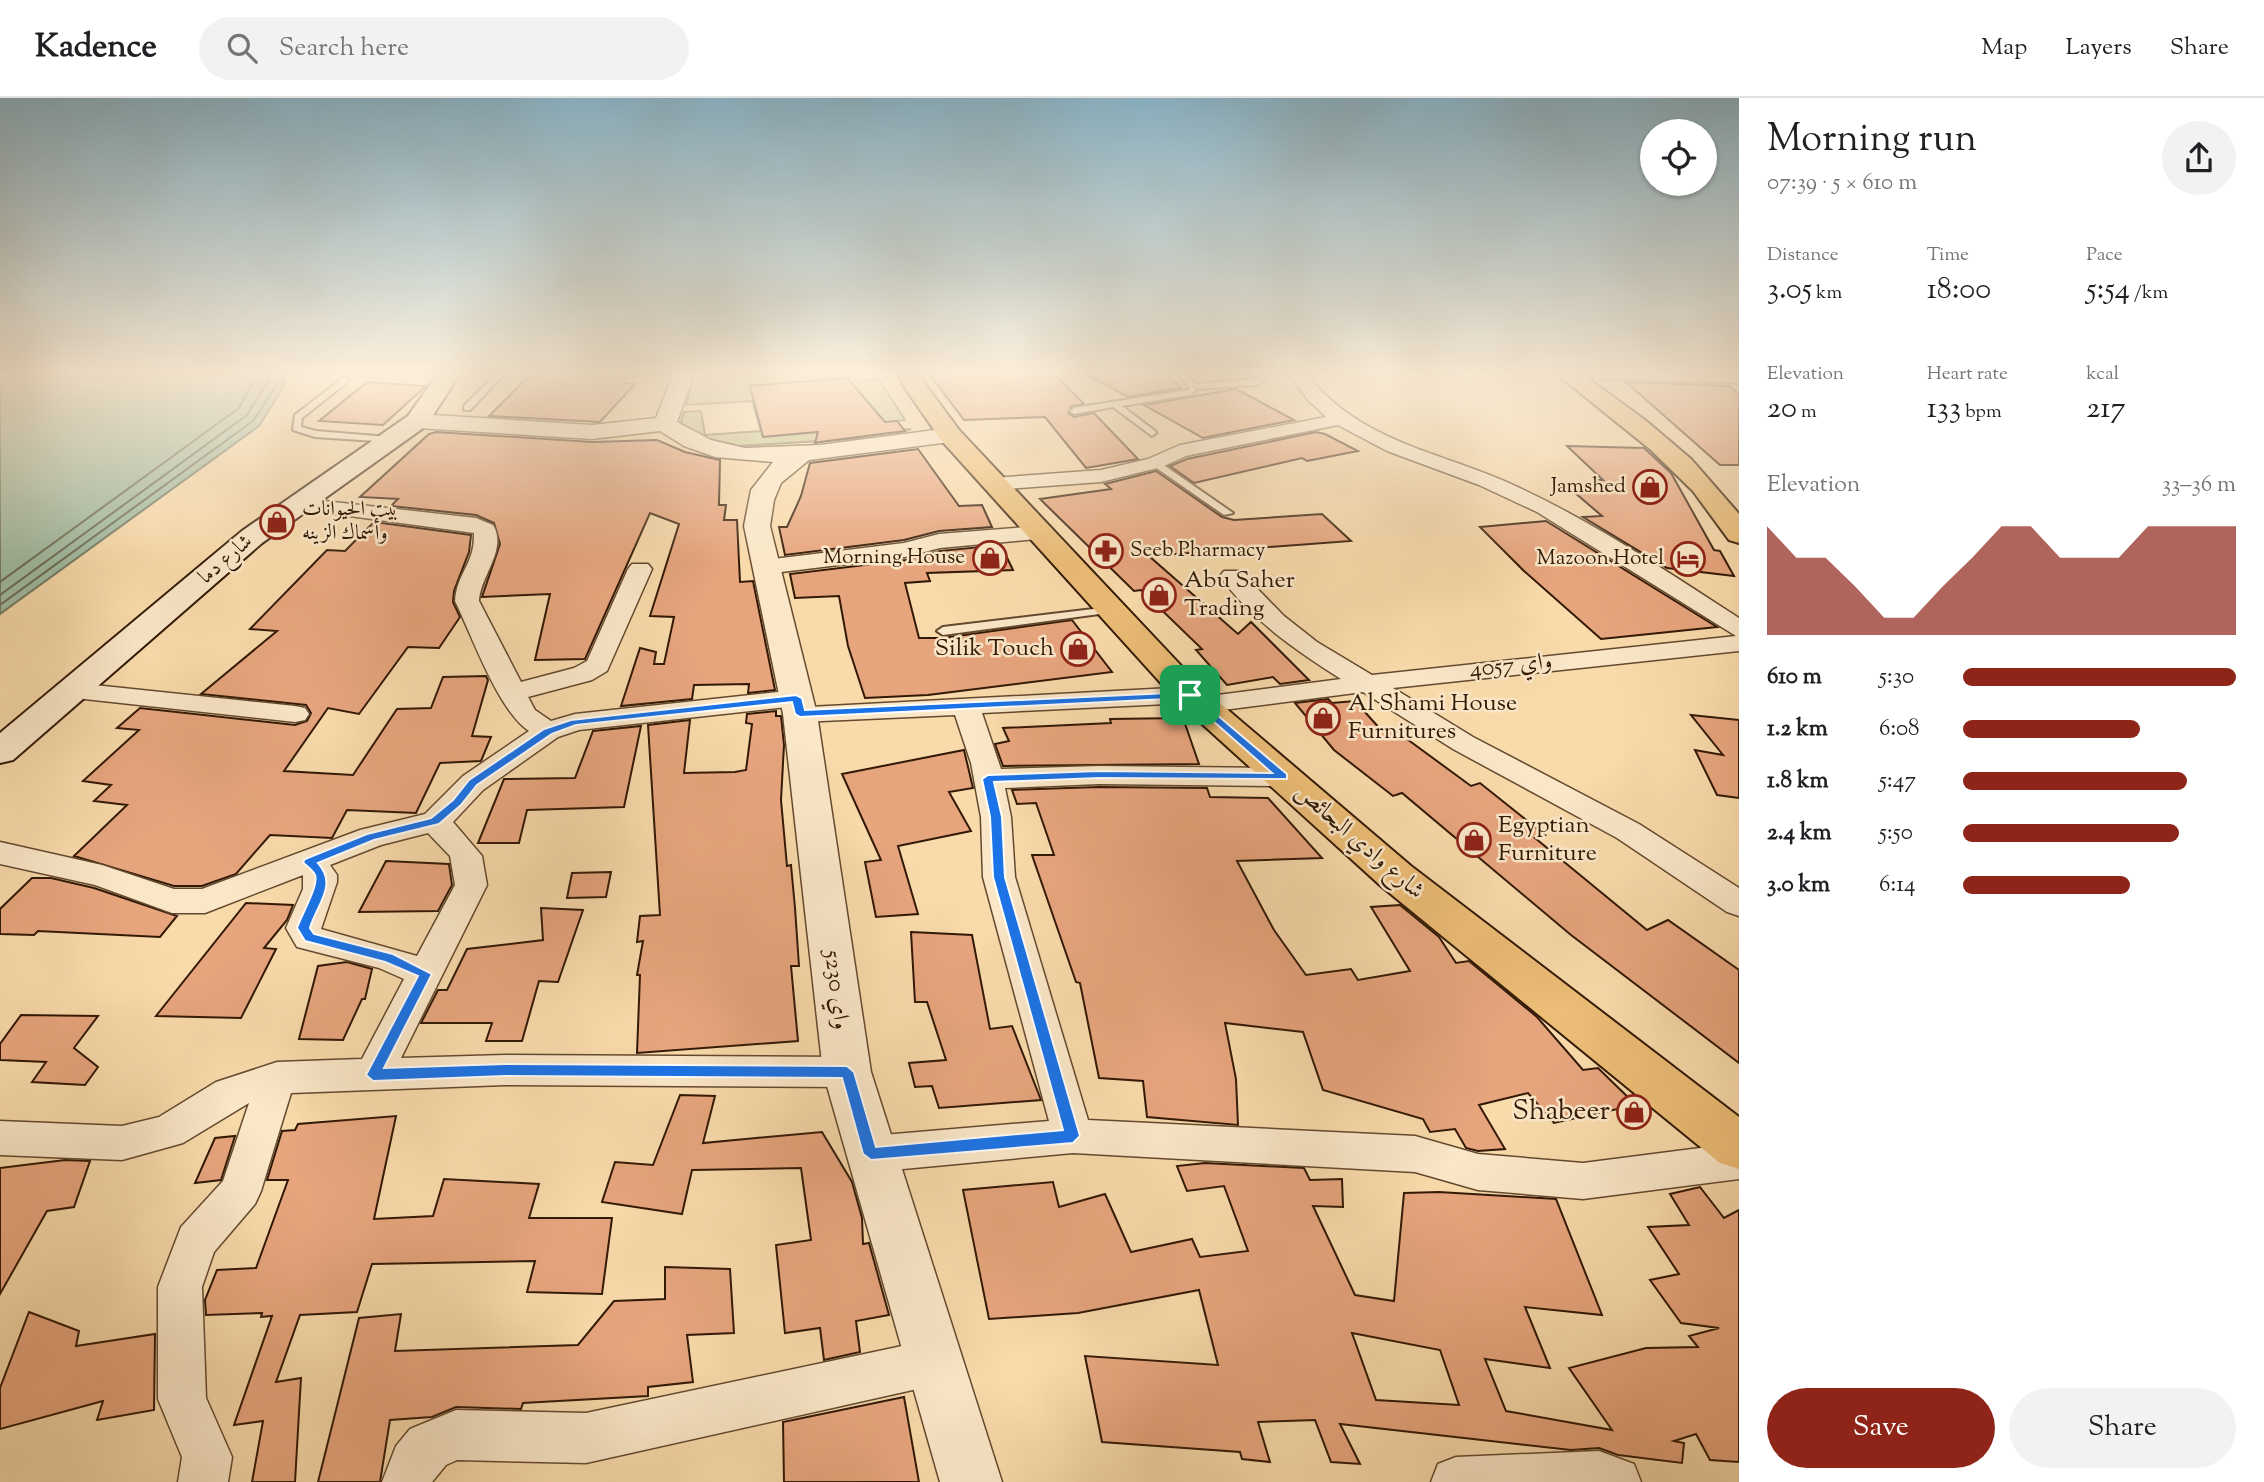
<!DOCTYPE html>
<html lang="en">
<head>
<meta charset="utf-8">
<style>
	body { margin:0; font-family:"Sorts Mill Goudy",Amiri,serif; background:#f2f2f2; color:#202124; height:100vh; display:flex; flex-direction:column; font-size:26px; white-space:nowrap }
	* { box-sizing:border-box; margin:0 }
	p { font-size:23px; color:#757577 }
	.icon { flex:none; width:38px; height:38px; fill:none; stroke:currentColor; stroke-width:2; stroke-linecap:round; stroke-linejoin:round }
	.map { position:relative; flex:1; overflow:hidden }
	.side { display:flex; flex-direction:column; background:#fff; width:525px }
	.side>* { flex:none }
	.buttons { position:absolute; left:1640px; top:21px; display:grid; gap:14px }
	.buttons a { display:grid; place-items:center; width:77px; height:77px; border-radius:50%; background:#fff; box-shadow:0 2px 5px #0004; font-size:35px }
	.pin { position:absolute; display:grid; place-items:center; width:60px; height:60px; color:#fff; margin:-30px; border-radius:14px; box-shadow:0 4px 10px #0006 }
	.round { display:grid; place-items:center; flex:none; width:74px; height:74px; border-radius:37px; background:#f2f2f2 }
	.head { display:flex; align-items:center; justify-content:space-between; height:119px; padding:0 28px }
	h1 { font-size:38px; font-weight:600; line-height:52px }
	.stats { display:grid; grid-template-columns:repeat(3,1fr); gap:10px; height:119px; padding:7px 28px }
	.stats div { display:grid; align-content:center }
	.stats b { font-size:30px; font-weight:600 }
	.stats small { font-size:19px; font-weight:400 }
	.stats p { font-size:19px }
	.chart { height:196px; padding:14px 28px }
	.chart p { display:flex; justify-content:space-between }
	.chart svg { width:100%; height:126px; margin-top:7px; fill:#8f2418; opacity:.7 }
	.button { display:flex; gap:14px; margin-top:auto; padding:14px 28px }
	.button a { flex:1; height:80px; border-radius:42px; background:#8f2418; color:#fff; font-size:28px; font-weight:600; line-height:80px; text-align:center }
	.button a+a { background:#f2f2f2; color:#202124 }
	ul { padding:0 28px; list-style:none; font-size:23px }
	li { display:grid; grid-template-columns:112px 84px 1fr; align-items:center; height:52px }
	li i { height:18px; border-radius:9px; background:#8f2418 }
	header { display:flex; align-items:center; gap:42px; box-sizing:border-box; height:98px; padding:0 35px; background:#fff; border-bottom:2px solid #e0e0e0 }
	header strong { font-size:33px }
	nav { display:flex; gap:38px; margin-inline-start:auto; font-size:24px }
	.search { width:490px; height:63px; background:#f2f2f2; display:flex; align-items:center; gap:18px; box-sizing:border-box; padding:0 24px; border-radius:38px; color:#757577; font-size:26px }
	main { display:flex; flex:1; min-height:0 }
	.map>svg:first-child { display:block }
	.green { fill:#bebf88; stroke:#786c46; stroke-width:2 }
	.water { fill:#9fbba3; stroke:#737a64; stroke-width:2 }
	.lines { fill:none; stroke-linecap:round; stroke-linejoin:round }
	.shore { stroke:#686a54; stroke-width:2 }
	.building { fill:#e7a57e; stroke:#321905; stroke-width:2; fill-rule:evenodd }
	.service-casing { stroke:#64492e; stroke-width:4 }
	.minor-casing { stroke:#64492e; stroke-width:3 }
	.tertiary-casing { stroke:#64492e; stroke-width:3 }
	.secondary-casing { stroke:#321905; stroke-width:4 }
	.primary-casing { stroke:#321905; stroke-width:4 }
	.service { fill:#fae7c8; fill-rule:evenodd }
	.minor { fill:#fae7c8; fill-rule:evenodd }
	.tertiary { fill:#fae7c8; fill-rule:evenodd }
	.secondary { fill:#fae7c8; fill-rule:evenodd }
	.primary { fill:#ecbd76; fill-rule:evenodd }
	.route { fill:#1a73e8; stroke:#fff; stroke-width:2; fill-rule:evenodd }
	.labels { text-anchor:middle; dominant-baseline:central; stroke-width:5; stroke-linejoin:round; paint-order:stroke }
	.far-poi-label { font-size:21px; fill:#321905; stroke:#fae7c8; text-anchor:end }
	.far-street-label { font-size:21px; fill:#321905; stroke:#fae7c8 }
	.poi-label { font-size:24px; fill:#321905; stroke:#fae7c8; text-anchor:start }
	.street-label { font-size:24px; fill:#321905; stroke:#fae7c8 }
	.near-poi-label { font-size:28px; fill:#321905; stroke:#fae7c8; text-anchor:end }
</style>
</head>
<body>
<header>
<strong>Kadence</strong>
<div class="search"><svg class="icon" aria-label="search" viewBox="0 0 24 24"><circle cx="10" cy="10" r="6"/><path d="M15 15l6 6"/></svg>Search here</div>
<nav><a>Map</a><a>Layers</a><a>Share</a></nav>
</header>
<main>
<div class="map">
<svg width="1739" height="1384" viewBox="0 0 1739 1384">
	<rect width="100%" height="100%" fill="#f8daab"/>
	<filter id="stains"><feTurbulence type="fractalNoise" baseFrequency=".00286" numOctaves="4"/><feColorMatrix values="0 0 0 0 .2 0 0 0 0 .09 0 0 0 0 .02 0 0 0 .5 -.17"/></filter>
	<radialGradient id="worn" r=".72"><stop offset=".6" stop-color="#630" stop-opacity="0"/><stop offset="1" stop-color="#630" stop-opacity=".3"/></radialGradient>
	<!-- green -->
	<path class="green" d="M695,273h181l1,3 -31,3 4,4 29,-2 26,41 -25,3 4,8 27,-2 -23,8 -167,10 -35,-17 -5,-9 3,-9 17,-1 4,24 56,-4 -9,-30 -66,4z"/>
	<!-- water -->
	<path class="water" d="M23,273h263l-3,17 -24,38 -259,188v-235z"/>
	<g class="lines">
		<!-- shore -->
		<path class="shore" d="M0,484l239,-174 20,-37
			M0,497l247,-180 20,-32 3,-12
			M0,507l253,-184 23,-35 3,-15"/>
	</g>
	<!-- building -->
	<path class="building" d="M549,273h84l-9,12 11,1 -35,38 -111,-6 39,-39 14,1z
		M927,273h125l32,33 -12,2 -4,7 6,4 20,-4 44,46 -52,9 -41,-51 -81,3z
		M1080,273h85l16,17 -53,9z
		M847,280l38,44 12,-1 8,10 -85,11 -5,1 3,-11 -55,5 -13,-51z
		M367,284l59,4 -43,39 -64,-4z
		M1626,284l103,4 10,8v71h-19z
		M1236,291l58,31 -91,18 -59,-33z
		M436,334l156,10 65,-2 28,12 35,8 -1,45h7l-2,15h13l3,62 13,-1 22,109 -27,3 1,-9 -55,1 -2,14 -71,7 19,-58 16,4 -2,12h10l10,-47 -24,-1 29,-92 -29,-11 -65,146 -50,1 15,-66 -68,3 18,-53 -6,-21 -18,-8 -85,-9 7,-7 -38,-2 69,-63z
		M1316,334l9,2 33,17 -51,10 -5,-3 -108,25 -24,-17 17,-7z
		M1567,348l77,2 27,25 43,77 6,1 14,25 -67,-8 -84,-51 19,-1 -35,-30 32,-2 -5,-4h9z
		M918,351l41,57 23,-1 10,22 -53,4 -35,9 -119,15 -6,-28h8l14,-31 9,-33z
		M1156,373l66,46 12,3 88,-6 29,27 -202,15 89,78 13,-12 58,58 -29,4 -7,-7 -46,8 -31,-35 6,-1 -61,-59 -7,1 -94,-92 71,-10 -6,-5z
		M1546,423l171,106 -116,12 -77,-68 -44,-44z
		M374,424l97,13 -2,17 -15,39 -1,11 7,15 -21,31 -31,-1 -49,67 -31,-6 -44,63 69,4 44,-66 34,-1 12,-31 43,-1 2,4 -16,56 19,1 -10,24 -41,2 -24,50 -69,-3 -15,28 -62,-3 -34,39 -34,12h-28l-100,-30 53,-51 -33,-4 17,-16 -28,-4 56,-51 -22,-2 23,-20 155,17 12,-4 4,-8 -5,-8 -105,-11 76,-63 -27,-2 77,-79 18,1z
		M1001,447l12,25 -86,3 3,8 -25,2 14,55h24l129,-18 40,52 -184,23 -63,3 -17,-52 -9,-50 -44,2 -5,-24 116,-14 34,-9z
		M1328,601l4,4 23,-2 27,30 10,-3 79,58 9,-3 65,52 -10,3 112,92 21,-10 71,50v93l-168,-128 -169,-142 -9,3 -59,-46 -39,-47z
		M776,613v5h5l3,29 -3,55 6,66 4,-1 4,43 4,58h-8l7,75 -161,12 3,-78h-3l6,-34 -6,1 3,-26 20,-1 -12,-190 42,-5 -6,53 51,-1 11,-2 6,-46 -6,-1 1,-9z
		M1691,617l48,5v78l-22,-3 -22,-45 28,5z
		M1183,620l16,46 -196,2 -8,-22 14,-3 -6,-13 108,-5 -1,-4z
		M641,628l-17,81 -97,3 -8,33h-41l26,-64 71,-1 18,-47z
		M964,652l9,38 -24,4 22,39 -73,15 20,68 -42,3 -11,-55 16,-2 -39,-86z
		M1099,689l108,1 3,9 58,1 54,60 -85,3 37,69 32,45 45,-6 7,11 52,-9 -39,-64 29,-2 39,32 17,26 13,-2 68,56 46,53 15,-2 38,37 -82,18 -26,-30 -49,12 26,44 -27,2 -12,-3 -11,-19 -25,3 -7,-13 -100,-29 -20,-58 -78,-9 11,56 2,46 -91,-8 -4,-36 -44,-3 -19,-95 -4,-1 -44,-127h22l-18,-52 -19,1 -5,-14z
		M386,763l63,3 3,21 -14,26 -79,1z
		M611,774l-5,25 -39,1 5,-25z
		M32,780h19l43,10 83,28 -17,21 -122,-6 -4,4 -34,-1v-25z
		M246,805l47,2 -6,15 -23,28 12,1 -35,69 -85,-2z
		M541,810l42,2 -25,72 -19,-1 -17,60h-36l6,-18h-71l17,-33h9l20,-41 76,-9z
		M911,834l61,3 18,94 22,-3 29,74 -102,8 -7,-22 -17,1 -6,-24 37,-3 -19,-58h-12z
		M347,864l25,7 -7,30h-3l-19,41 -44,-1 19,-73z
		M21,917l77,1 -24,32 24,19 -13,18 -53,-3 14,-20 -46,-2v-16z
		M680,997l35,1 -12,47 119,-11 30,50 10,36 1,26 6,-1 20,72 -33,6 4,31 -36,8 -4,-32 -35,5 -9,-88 35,-5 -10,-72 -109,2 -10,44 -80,-12 13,-40 38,3z
		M396,1018l-22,103 59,-3 11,-37 95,5 -10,34h83l-10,76 -75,-2 8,-31 -163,3 -15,48 -57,3 -24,67 25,-4 -6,104h-43l11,-61 -29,4 38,-109 -11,1 1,-4 -56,2 -1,-15 12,-30 39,-2 32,-88h-21l15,-49 13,-1 3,-6z
		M235,1038l-14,44 -26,3 20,-45z
		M65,1062l25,1 -16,46 -27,4 -47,83v-126z
		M1205,1065l99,5 6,12 32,-1 1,28 -30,-1 42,89 39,6 10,-108 35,-1 117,7 46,116 -77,-8 25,61 -65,-9 21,52 106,19 -43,-62 77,-20 52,-1 -9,-11 30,-8 -38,-5 -31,-43 29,-6 -31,-47 41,-2 -19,-31 30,-7 24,31 15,-8v252l-29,-2 -14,-26 -22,7 10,2 -2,20 -64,-8 -19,-7 -28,2 -231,-26 20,40 -29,-2 -16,-42 -57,2 12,40 -28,-3 -2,-7 -138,-10 -17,-86 133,9 -19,-75 -121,23 -89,6 -26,-129 90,-8 6,25 46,-13 26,58 61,-13 8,18 48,-6 -24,-65 -37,5 -10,-25zM1352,1235l88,17 19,55 -83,-5z
		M665,1169l65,2 4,64 -47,2 6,47 -45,5v9l-125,7 -2,6 -65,-2 -24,10 -42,3 -10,62h-62l41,-164 42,-4 -6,37 183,-6 36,-44 51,-2z
		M29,1214l50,19 -3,15 79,-12 -1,76 -57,10 6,-19 -103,28v-41z
		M904,1299l15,85h-135l-1,-60z"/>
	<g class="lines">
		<!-- service casing -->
		<g class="service-casing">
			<path id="service" d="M499,273h8l-37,39h-6v-4z
				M1176,273h8l11,13 63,-5 -9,-8h9l9,8 -10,6 -61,4 -5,6 -69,11 33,25 1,2 -4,3 -39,-29 -39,7 -4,-3 4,-3 114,-18 1,-3z
				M343,280l7,2 -48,38 -1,9 15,4 72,6 3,1v4l-76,-5 -22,-7 2,-15z
				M1152,363h6l75,52 -9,2 -72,-50z
				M1110,509l4,1v4l-171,23 -6,-4 6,-4z"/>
		</g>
		<!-- minor casing -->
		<g class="minor-casing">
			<path id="minor" d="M1286,273h18c57,75 141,80 220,119 76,36 145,83 215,128v33l-346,37 80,49 166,87 100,64v28l-12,-4 -110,-74 -164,-89 -90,-57 -163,21 -10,-2 -2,-8 -206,10 19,56 98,-3 184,2 10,3 5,6 -5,6 -10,3 -184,-2 -94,4 6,29 4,60 73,243 327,16 63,18 105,9 156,-20v36l-156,20 -105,-9 -63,-18 -342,-19 -202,19 -14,-6 -6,-12 6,-12 14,-6 178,-15 -66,-244 -2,-60 -10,-54 -16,-48 -155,7 -10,-2 -4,-6 4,-6 400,-21 10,2 2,8 139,-18c-44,-28 -90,-59 -121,-103l4,-5h16l44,45 33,26 55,33 364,-39 -199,-124 -58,-27 -92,-34 -49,-26 -152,31 -24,11 -61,15 -108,8 -10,-6 10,-6 108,-8 47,-11 32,-14 146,-28 -18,-17z
				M298,400l178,20 17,7c15,24 -13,52 -14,76l42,81 53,-14 13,-7 41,-92 4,-5h16l4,5 -45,102 -15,9 -64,17 7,13 16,11 24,-7 221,-24 10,2 3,6 -3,6 -10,2 -217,24 -21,7 -75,53 -30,32 29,34 5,29 -86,173 104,-3 342,2 14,4 5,11 -5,11 -14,4 -342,-2 -214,8 -30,98 -6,13 -41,48 -12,35 4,111 26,59 -4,25h-50l4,-25 -24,-58v-112l23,-60 42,-46 26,-78 -66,40 -61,17 -122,-5v-34l122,5 37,-9 57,-35 61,-20 85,-3 42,-80 -25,-11 -82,-21 -11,-19 17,-39v-14l-98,38h-33l-77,-28 -95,-21v-22l102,23 72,24h28l158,-59 65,-16 38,-38 66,-45c-31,-21 -56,-93 -74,-130 2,-29 20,-37 19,-68l-183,-25 -4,-4zM428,735l22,23 5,29 -38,71 -96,-27 16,-47v-7l-7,-10 51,-20z
				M1039,428l11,7 -3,5 -107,10 -35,9 -140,17 -8,-2 -4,-5 4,-5 8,-2 139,-17 35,-9z
				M75,585l220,23 10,2 4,6 -4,6 -10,2 -229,-25 -4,-6 4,-6z
				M935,1241l17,6 6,17 -6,17 -17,6 -349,78 -129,-3 -11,5 -14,17h-50l14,-36 14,-17 46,-19 130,3z
				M1599,1353l35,13 7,18h-210l7,-18 18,-7z"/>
		</g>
		<!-- tertiary casing -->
		<g class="tertiary-casing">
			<path id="tertiary" d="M674,273h21l-18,51 34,18 34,8 75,-3 130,-17 8,2 4,5 -4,5 -8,2 -141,18 -28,23 -7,17 -4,26 47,188 54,358 131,410h-62l-117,-410 -40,-358 -39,-188 7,-36 22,-28 -58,-5 -31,-11 -24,-15 -68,8 -175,-11 -8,-2 -4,-5 4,-5 8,-2 175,11 64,-7z
				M1554,273h185v12l-175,-6 -7,-2z"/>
		</g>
		<!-- secondary casing -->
		<g class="secondary-casing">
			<path id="secondary" d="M440,273h22l-36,55 -164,117 -249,217 -13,3v-30l242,-202 166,-115z"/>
		</g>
		<!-- primary casing -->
		<g class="primary-casing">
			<path id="primary" d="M898,273h22l5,13 34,46 243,258 209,178 328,251v52l-19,-6 -339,-277 -203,-184 -237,-262 -38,-55z
				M1553,273h25l67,49 46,39 48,55v29l-10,-3 -36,-49 -42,-41z"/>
		</g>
		<!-- service -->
		<use href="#service" class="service"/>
		<!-- minor -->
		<use href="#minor" class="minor"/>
		<!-- tertiary -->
		<use href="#tertiary" class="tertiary"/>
		<!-- secondary -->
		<use href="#secondary" class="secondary"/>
		<!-- primary -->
		<use href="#primary" class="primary"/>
	</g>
	<!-- sky -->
	<linearGradient id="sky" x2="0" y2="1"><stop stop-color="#8bb7cc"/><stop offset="0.59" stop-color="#fceed9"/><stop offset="1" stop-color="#fceed9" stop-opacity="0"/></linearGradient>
	<rect width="1739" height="466" fill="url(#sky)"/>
	<!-- route -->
	<path class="route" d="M1190,594l97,82v5l-188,-1 -105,4 8,35 3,60 75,259 -7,7 -202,17 -8,-6 -21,-76 -337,-2 -132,5 -7,-6 52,-99 -33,-14 -80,-21 -8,-13c4,-13 22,-42 18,-53 -2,-5 -9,-9 -12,-13l2,-3 62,-25 64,-16 22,-18 16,-20 75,-51 27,-9 225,-25 6,3 3,12zM1187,600l85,75 -173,-2 -111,4 -6,4 8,38 3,60 70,253 -187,17 -22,-75 -7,-6 -342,-2 -121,4 48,-94 -39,-20 -79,-20 -4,-6c7,-24 28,-43 8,-65l56,-23 65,-16 22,-19 16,-20 75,-51 24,-9 216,-23 3,12 5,3z"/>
	<!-- icons -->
	<defs>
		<g id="shop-ring" transform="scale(1.75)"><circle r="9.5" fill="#fae7c8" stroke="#8f2418" stroke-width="1.5"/><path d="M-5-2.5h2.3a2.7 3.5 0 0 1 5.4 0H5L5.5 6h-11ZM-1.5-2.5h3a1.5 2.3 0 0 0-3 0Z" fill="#8f2418"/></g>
		<g id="pharmacy-ring" transform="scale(1.75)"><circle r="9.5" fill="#fae7c8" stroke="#8f2418" stroke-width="1.5"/><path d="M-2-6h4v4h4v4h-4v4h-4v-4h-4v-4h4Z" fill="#8f2418"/></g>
		<g id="hotel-ring" transform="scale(1.75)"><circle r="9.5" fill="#fae7c8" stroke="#8f2418" stroke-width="1.5"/><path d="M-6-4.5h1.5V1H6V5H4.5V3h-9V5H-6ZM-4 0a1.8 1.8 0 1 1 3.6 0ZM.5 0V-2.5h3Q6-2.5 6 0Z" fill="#8f2418"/></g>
	</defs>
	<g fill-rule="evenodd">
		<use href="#shop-ring" x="1650" y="389"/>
		<use href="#shop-ring" x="277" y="424"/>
		<use href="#pharmacy-ring" x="1106" y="453"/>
		<use href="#shop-ring" x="990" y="460"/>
		<use href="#hotel-ring" x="1688" y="461"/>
		<use href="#shop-ring" x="1159" y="497"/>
		<use href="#shop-ring" x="1078" y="551"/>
		<use href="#shop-ring" x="1323" y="620"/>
		<use href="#shop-ring" x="1474" y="742"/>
		<use href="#shop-ring" x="1634" y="1014"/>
	</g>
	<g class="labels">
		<!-- far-poi labels -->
		<g class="far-poi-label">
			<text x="1626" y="389">Jamshed</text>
			<text x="302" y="412" text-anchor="start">بيت الحيوانات<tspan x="302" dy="24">وأسماك الزينه</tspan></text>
			<text x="1130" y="453" text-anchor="start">Seeb Pharmacy</text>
			<text x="965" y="460">Morning House</text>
			<text x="1664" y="461">Mazoon Hotel</text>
		</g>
		<!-- far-street labels -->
		<g class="far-street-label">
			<text transform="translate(226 462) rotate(-41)">شارع دما</text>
		</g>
		<!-- poi labels -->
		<g class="poi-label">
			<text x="1184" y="483">Abu Saher<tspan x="1184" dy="28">Trading</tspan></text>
			<text x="1054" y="551" text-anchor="end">Silik Touch</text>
			<text x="1348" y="606">Al Shami House<tspan x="1348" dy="28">Furnitures</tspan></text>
			<text x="1498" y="728">Egyptian<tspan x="1498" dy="28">Furniture</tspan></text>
		</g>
		<!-- street labels -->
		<g class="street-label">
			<text transform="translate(1511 568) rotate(-6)">واي 4057</text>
			<text transform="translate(1359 744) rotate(41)">شارع وادي البحائص</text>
			<text transform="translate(836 892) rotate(83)">واي 5230</text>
		</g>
		<!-- near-poi labels -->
		<g class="near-poi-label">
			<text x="1610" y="1014">Shabeer</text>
		</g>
	</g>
	<rect width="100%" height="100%" filter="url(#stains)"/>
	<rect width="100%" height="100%" fill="url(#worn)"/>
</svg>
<div class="buttons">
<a><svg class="icon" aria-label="locate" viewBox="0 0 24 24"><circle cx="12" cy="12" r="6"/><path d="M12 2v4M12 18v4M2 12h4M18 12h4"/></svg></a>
</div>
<div class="pin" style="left:1190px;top:597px;background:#1e9e55"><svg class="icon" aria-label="arrive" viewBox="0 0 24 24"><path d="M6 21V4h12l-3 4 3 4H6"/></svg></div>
</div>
<section class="side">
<div class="head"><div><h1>Morning run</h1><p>07:39 · 5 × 610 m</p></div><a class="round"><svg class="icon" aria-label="share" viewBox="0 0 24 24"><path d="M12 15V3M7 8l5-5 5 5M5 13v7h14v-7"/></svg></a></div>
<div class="stats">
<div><p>Distance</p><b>3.05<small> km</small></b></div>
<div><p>Time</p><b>18:00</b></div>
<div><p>Pace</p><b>5:54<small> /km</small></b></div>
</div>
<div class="stats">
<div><p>Elevation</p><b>20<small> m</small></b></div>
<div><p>Heart rate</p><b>133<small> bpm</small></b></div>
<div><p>kcal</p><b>217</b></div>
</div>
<div class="chart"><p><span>Elevation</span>33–36 m</p>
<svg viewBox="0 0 160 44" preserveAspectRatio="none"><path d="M0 44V6L10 17L20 17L30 27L40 38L50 38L60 27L70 17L80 6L90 6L100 17L110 17L120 17L130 6L140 6L150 6L160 6V44z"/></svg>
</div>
<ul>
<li><b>610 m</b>5:30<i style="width:100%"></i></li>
<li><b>1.2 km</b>6:08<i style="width:65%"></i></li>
<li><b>1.8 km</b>5:47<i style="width:82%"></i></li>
<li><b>2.4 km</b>5:50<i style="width:79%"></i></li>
<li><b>3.0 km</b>6:14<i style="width:61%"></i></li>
</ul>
<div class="button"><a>Save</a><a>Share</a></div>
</section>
</main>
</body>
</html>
